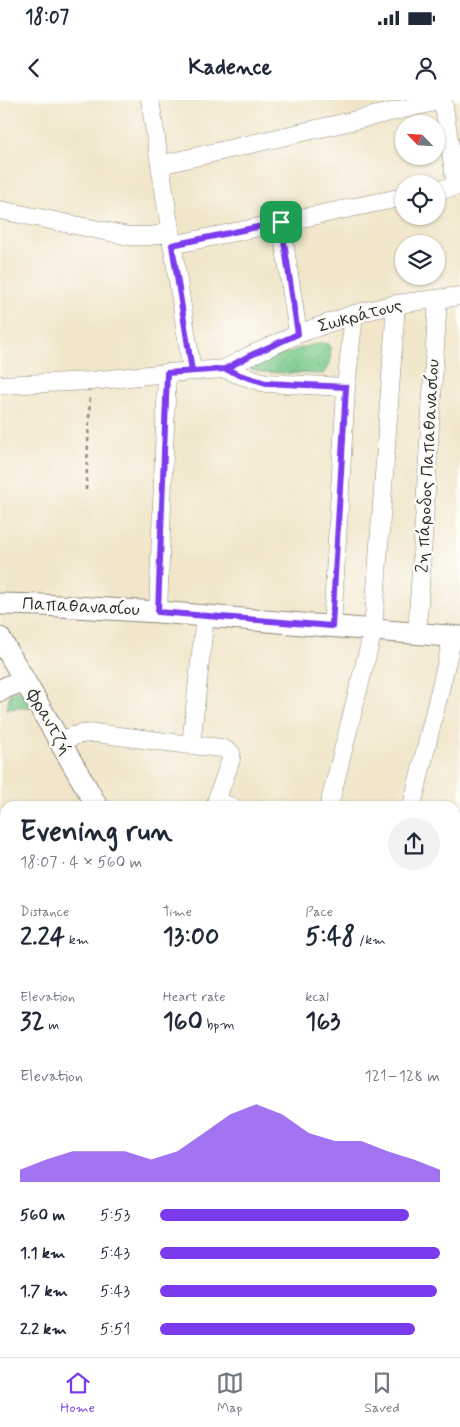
<!DOCTYPE html>
<html lang="en">
<head>
<meta charset="utf-8">
<style>
	body { margin:0; font-family:Mynerve,sans-serif; background:#f2f2f3; color:#1f2937; height:100vh; display:flex; flex-direction:column; font-size:19px; white-space:nowrap }
	* { box-sizing:border-box; margin:0 }
	p { font-size:16px; color:#747a83 }
	.icon { flex:none; width:28px; height:28px; fill:none; stroke:currentColor; stroke-width:2; stroke-linecap:round; stroke-linejoin:round }
	.map { position:relative; flex:1; overflow:hidden }
	.details { position:absolute; left:0px; top:701px; width:460px; height:556px; display:flex; flex-direction:column; background:#fff; border-radius:15px 15px 0 0; box-shadow:0 1px 4px #0004 }
	.details>* { flex:none }
	.needle { width:32px; rotate:295deg }
	.fabs { position:absolute; left:395px; top:15px; display:grid; gap:10px }
	.fabs a { display:grid; place-items:center; width:50px; height:50px; border-radius:50%; background:#fff; box-shadow:0 1px 4px #0004; font-size:25px }
	.pin { position:absolute; display:grid; place-items:center; width:42px; height:42px; color:#fff; margin:-21px; border-radius:10px; box-shadow:0 2px 8px #0006 }
	.round { display:grid; place-items:center; flex:none; width:52px; height:52px; border-radius:26px; background:#f2f2f3 }
	.overview { display:flex; align-items:center; justify-content:space-between; height:85px; padding:0 20px }
	h1 { font-size:28px; font-weight:700; line-height:38px }
	.stats { display:grid; grid-template-columns:repeat(3,1fr); gap:8px; height:85px; padding:5px 20px }
	.stats div { display:grid; align-content:center }
	.stats b { font-size:25px; font-weight:700 }
	.stats small { font-size:14px; font-weight:400 }
	.stats p { font-size:14px }
	.chart { height:140px; padding:10px 20px }
	.chart p { display:flex; justify-content:space-between }
	.chart svg { width:100%; height:90px; margin-top:5px; fill:#7c3aed; opacity:.7 }
	ul { padding:0 20px; list-style:none; font-size:16px }
	li { display:grid; grid-template-columns:80px 60px 1fr; align-items:center; height:38px }
	li i { height:12px; border-radius:6px; background:#7c3aed }
	.status { display:flex; justify-content:space-between; align-items:center; height:35px; padding:0 25px; background:#fff; direction:ltr }
	.status svg { height:14px; fill:currentColor }
	header { display:flex; justify-content:space-between; align-items:center; height:65px; padding:0 20px; background:#fff; font-size:22px; font-weight:700 }
	.menu { display:flex; justify-content:space-around; align-items:center; height:70px; border-top:1px solid #e0e1e3; background:#fff; font-size:14px; color:#747a83 }
	.menu a { display:grid; justify-items:center; gap:2px }
	.menu .active { color:#7c3aed }
	.map>svg:first-child { display:block }
	.grass { fill:url(#grass-dots); stroke:#527b5c }
	.lines { fill:none; stroke-linecap:round; stroke-linejoin:round }
	.minor-casing { stroke:#8e887a; stroke-width:19 }
	.major-casing { stroke:#8e887a; stroke-width:23 }
	.path { stroke:#8e887a; stroke-width:2.5; stroke-dasharray:4 4; stroke-linecap:butt }
	.minor { stroke:#fff; stroke-width:18 }
	.major { stroke:#fff; stroke-width:21 }
	.route-casing { stroke:#fff; stroke-width:10 }
	.route { stroke:#7c3aed; stroke-width:6 }
	.labels { text-anchor:middle; dominant-baseline:central; stroke-width:5; stroke-linejoin:round; paint-order:stroke }
	.street-label { font-size:18px; fill:#2b2b2b; stroke:#fdfcf7 }
</style>
</head>
<body>
<div class="status"><b>18:07</b><svg viewBox="0 0 49 12"><path d="M0 12V9h3v3zM5 12V6h3v6zM10 12V3h3v9zM15 12V0h3v12zM26 1h20v11H26zM47 4h2v5h-2z"/></svg></div>
<header><svg class="icon" aria-label="back" viewBox="0 0 24 24"><path d="M15 5l-7 7 7 7"/></svg>Kadence<svg class="icon" aria-label="person" viewBox="0 0 24 24"><circle cx="12" cy="8" r="4"/><path d="M4 21q1-7 8-7t8 7"/></svg></header>
<div class="map">
<svg width="460" height="1257" viewBox="0 0 460 1257">
	<defs>
		<pattern id="grass-dots" width="8" height="8" patternUnits="userSpaceOnUse" patternTransform="scale(1.25)"><rect width="8" height="8" fill="#7acb8d"/><path d="M2 2h.1M6 6h.1" fill="none" stroke="#6aae7a" stroke-width="1.8" stroke-linecap="round"/></pattern>
	</defs>
	<rect width="100%" height="100%" fill="#fdfcf7"/>
	<filter id="ink" filterUnits="userSpaceOnUse"><feTurbulence type="fractalNoise" baseFrequency=".02" numOctaves="2"/><feDisplacementMap in="SourceGraphic" scale="10" xChannelSelector="R" yChannelSelector="G"/><feConvolveMatrix kernelMatrix="1 2 1 2 8 2 1 2 1" color-interpolation-filters="sRGB"/></filter>
	<filter id="wash" filterUnits="userSpaceOnUse"><feTurbulence type="fractalNoise" baseFrequency=".0096" numOctaves="4" result="noise"/><feDisplacementMap in="SourceGraphic" scale="20" xChannelSelector="R" yChannelSelector="G"/><feGaussianBlur stdDeviation="1.12" result="paint"/><feColorMatrix in="noise" values="0 0 0 0 0 0 0 0 0 0 0 0 0 0 0 0 0 1.4 0 .05"/><feComposite in="paint" operator="in"/></filter>
	<g filter="url(#wash)">
		<rect width="100%" height="100%" fill="#f1e6ca"/>
		<!-- grass -->
		<path class="grass" d="M322,243l6,1c6,9 1,22 -5,30l-61,-2 -11,-3v-4l57,-19z
			M20,589l14,18 -27,2 3,-15z"/>
	</g>
	<g filter="url(#ink)">
		<g class="lines">
			<!-- minor casing -->
			<g class="minor-casing">
				<path id="minor" d="M150,0l42,271
					M443,0l13,86
					M160,65l283,-65
					M436,90l24,-4
					M0,110l129,26h21l20,-4
					M281,122l17,112
					M172,145l232,-48
					M225,269l15,6 26,8 80,4
					M0,285l91,-4 76,-8 58,-4 24,-13 49,-22 56,-20 42,-10 64,-8
					M158,512l9,-239
					M332,526l14,-239 8,-73
					M417,534l21,-335
					M60,641l20,-7 15,-1 96,12 14,-129
					M191,645l31,3 9,5v6l-14,40 4,4 10,3
					M329,706l44,-175 23,-327
					M412,706l41,-170
					M455,745l5,1
					M0,819l5,-3
					M0,842l5,9
					M455,847l5,1
					M455,969l5,2
					M0,1034l5,-3
					M455,1043l5,-22
					M455,1081l5,7
					M0,1198l5,-3
					M106,1252l2,5
					M247,1252l3,5
					M290,1257l7,-5"/>
			</g>
			<!-- major casing -->
			<g class="major-casing">
				<path id="major" d="M0,504l42,1 116,7 302,25
					M0,538l97,168
					M0,591c9,-6 15,-8 26,-7
					M413,1252l3,5"/>
			</g>
			<!-- path -->
			<path class="path" d="M86,390l4,-94"/>
			<!-- minor -->
			<use href="#minor" class="minor"/>
			<!-- major -->
			<use href="#major" class="major"/>
		</g>
	</g>
	<g class="lines" filter="url(#ink)">
		<!-- route casing -->
		<g class="route-casing">
			<path id="route" d="M281,122l17,112 -49,22 -24,13 -58,4 -9,239 174,14 14,-239 -80,-4 -26,-8 -15,-6 -33,2 -20,-126 109,-23"/>
		</g>
		<!-- route -->
		<use href="#route" class="route"/>
	</g>
	<g class="labels">
		<!-- street labels -->
		<g class="street-label">
			<text transform="translate(360 216) rotate(-15)">Σωκράτους</text>
			<text transform="translate(428 366) rotate(-87)">2η πάροδος Παπαθανασίου</text>
			<text transform="translate(81 507) rotate(3)">Παπαθανασίου</text>
			<text transform="translate(49 622) rotate(60)">Φραντζή</text>
		</g>
	</g>
</svg>
<div class="fabs">
<a><svg class="needle" viewBox="-14 -14 28 28"><path d="M0-13l5 13h-10z" fill="#e53935"/><path d="M0 13l5-13h-10z" fill="#747a83"/></svg></a>
<a><svg class="icon" aria-label="locate" viewBox="0 0 24 24"><circle cx="12" cy="12" r="6"/><path d="M12 2v4M12 18v4M2 12h4M18 12h4"/></svg></a>
<a><svg class="icon" aria-label="layers" viewBox="0 0 24 24"><path d="M12 4l9 5-9 5-9-5zM3 14l9 5 9-5"/></svg></a>
</div>
<div class="pin" style="left:281px;top:122px;background:#1e9e55"><svg class="icon" aria-label="arrive" viewBox="0 0 24 24"><path d="M6 21V4h12l-3 4 3 4H6"/></svg></div>
<section class="details">
<div class="overview"><div><h1>Evening run</h1><p>18:07 · 4 × 560 m</p></div><a class="round"><svg class="icon" aria-label="share" viewBox="0 0 24 24"><path d="M12 15V3M7 8l5-5 5 5M5 13v7h14v-7"/></svg></a></div>
<div class="stats">
<div><p>Distance</p><b>2.24<small> km</small></b></div>
<div><p>Time</p><b>13:00</b></div>
<div><p>Pace</p><b>5:48<small> /km</small></b></div>
</div>
<div class="stats">
<div><p>Elevation</p><b>32<small> m</small></b></div>
<div><p>Heart rate</p><b>160<small> bpm</small></b></div>
<div><p>kcal</p><b>163</b></div>
</div>
<div class="chart"><p><span>Elevation</span>121–128 m</p>
<svg viewBox="0 0 160 44" preserveAspectRatio="none"><path d="M0 44V38L10 33L20 29L30 29L40 29L50 33L60 29L70 20L80 11L90 6L100 11L110 20L120 24L130 24L140 29L150 33L160 38V44z"/></svg>
</div>
<ul>
<li><b>560 m</b>5:53<i style="width:89%"></i></li>
<li><b>1.1 km</b>5:43<i style="width:100%"></i></li>
<li><b>1.7 km</b>5:43<i style="width:99%"></i></li>
<li><b>2.2 km</b>5:51<i style="width:91%"></i></li>
</ul>
</section>
</div>
<nav class="menu">
<a class="active"><svg class="icon" aria-label="home" viewBox="0 0 24 24"><path d="M3 11l9-7 9 7M6 9v11h12V9"/></svg>Home</a>
<a><svg class="icon" aria-label="map" viewBox="0 0 24 24"><path d="M3 6l6-2 6 2 6-2v14l-6 2-6-2-6 2zM9 4v14M15 6v14"/></svg>Map</a>
<a><svg class="icon" aria-label="saved" viewBox="0 0 24 24"><path d="M7 4h10v16l-5-4-5 4z"/></svg>Saved</a>
</nav>
</body>
</html>
